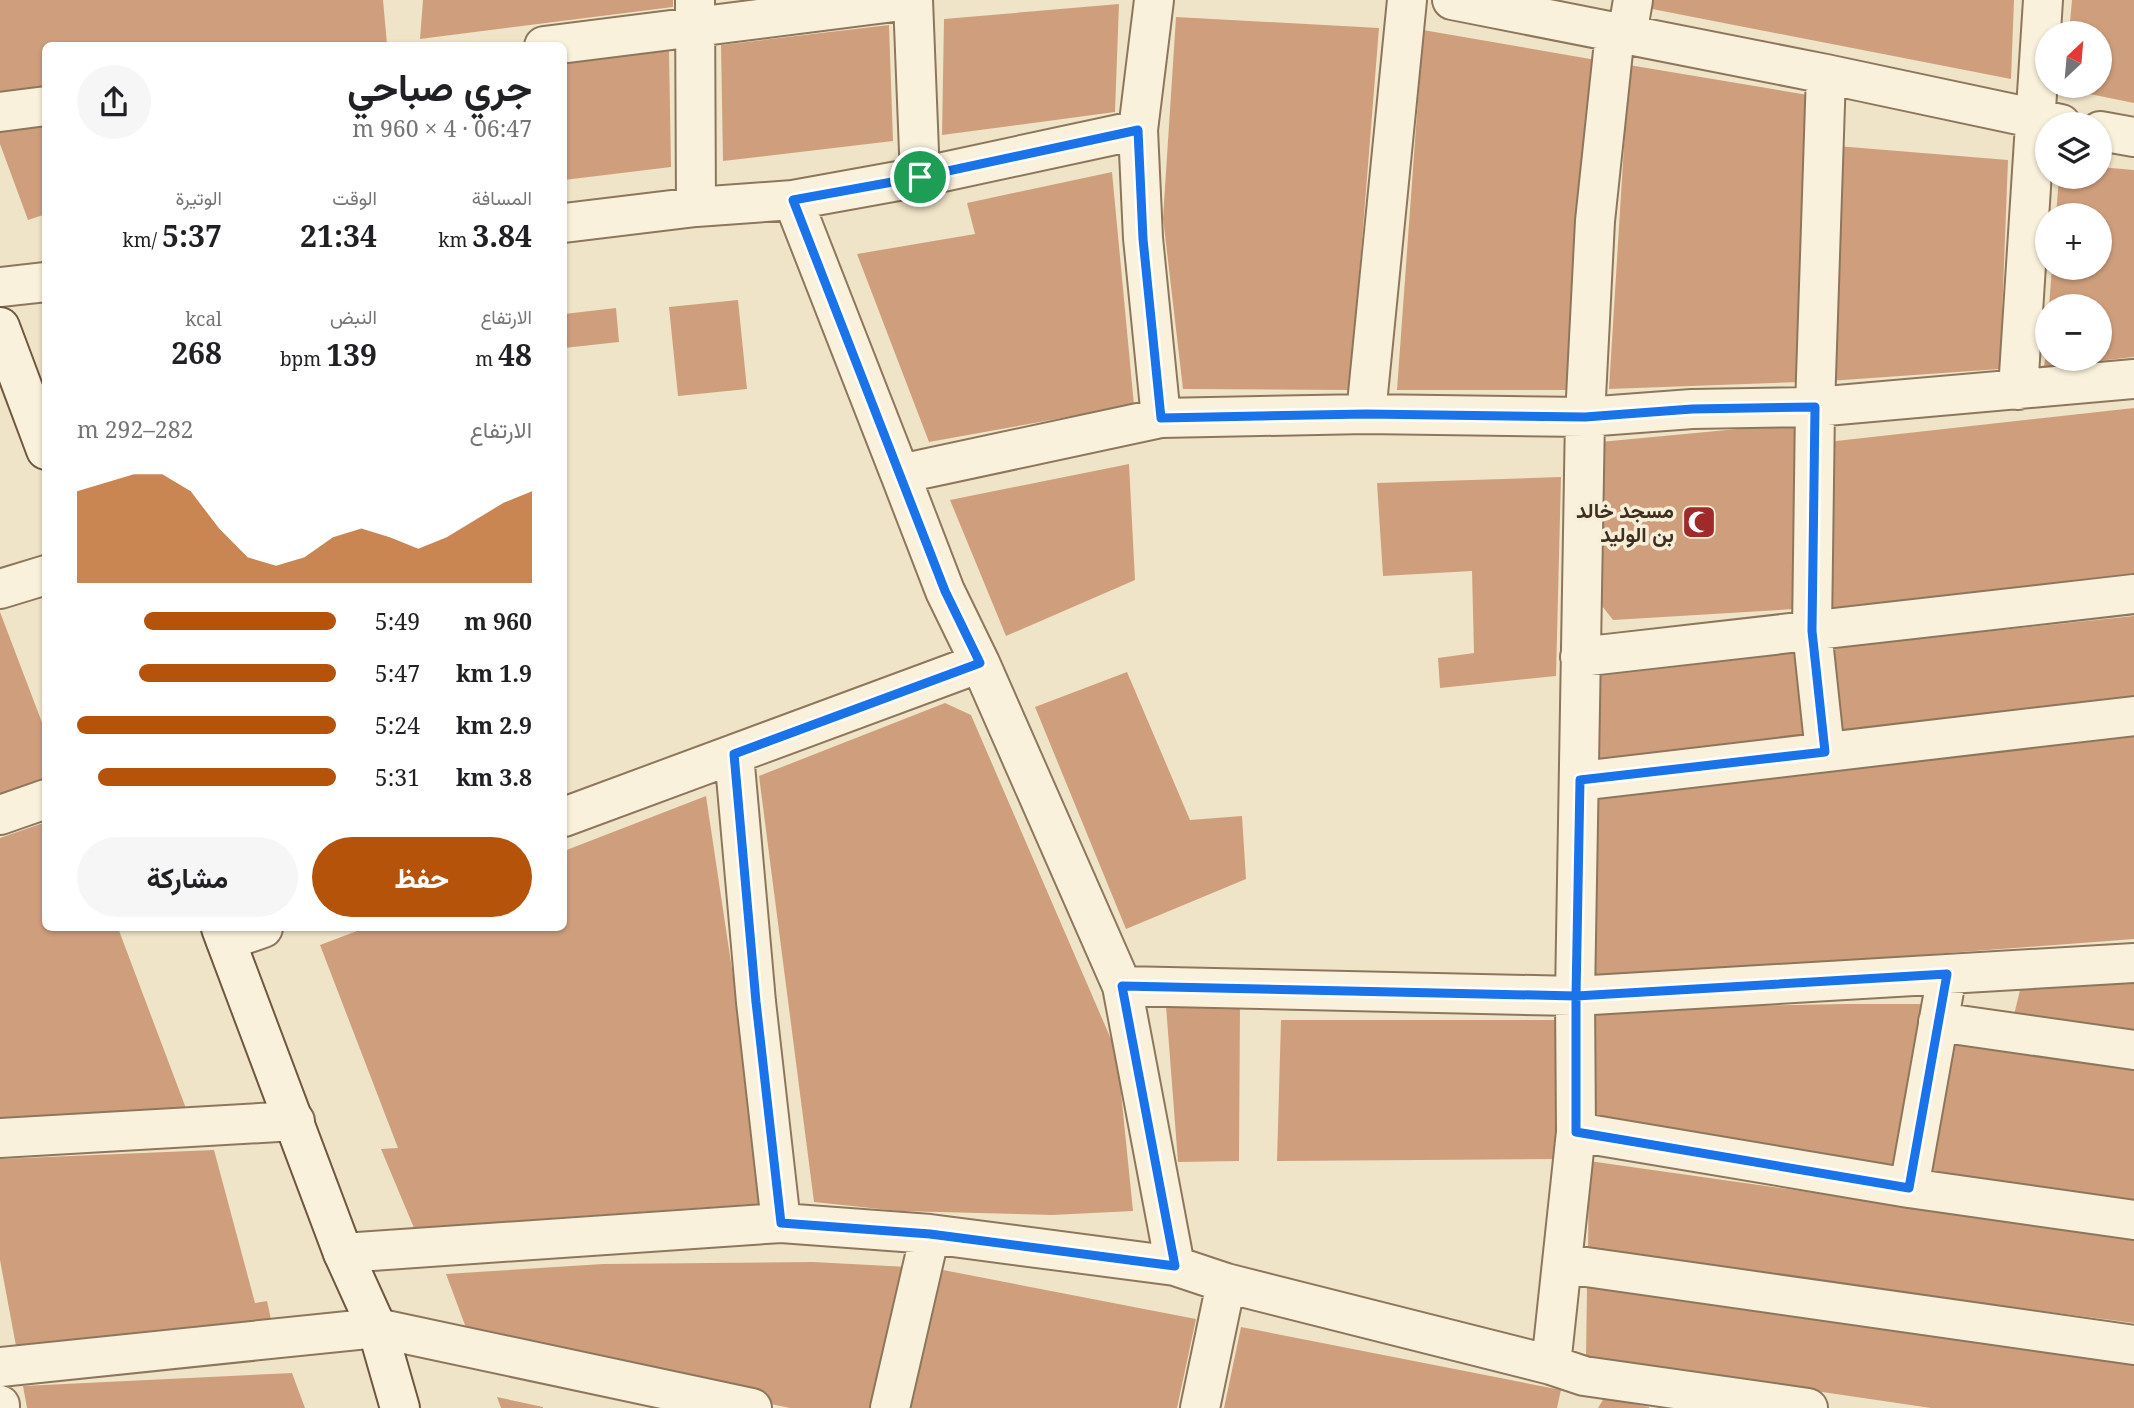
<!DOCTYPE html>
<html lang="ar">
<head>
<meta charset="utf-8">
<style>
	body { margin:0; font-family:"Noto Serif",Vazirmatn,serif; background:#f6f6f6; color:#202124; direction:rtl; height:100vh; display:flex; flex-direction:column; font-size:26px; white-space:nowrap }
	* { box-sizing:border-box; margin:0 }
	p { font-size:23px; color:#757577 }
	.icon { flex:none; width:38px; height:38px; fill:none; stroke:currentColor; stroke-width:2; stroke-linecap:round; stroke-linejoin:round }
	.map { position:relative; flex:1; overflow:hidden; direction:ltr }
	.panel { position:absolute; left:42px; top:42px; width:525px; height:889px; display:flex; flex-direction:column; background:#fff; border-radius:10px; box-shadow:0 2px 5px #0004; direction:rtl }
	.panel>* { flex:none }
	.needle { width:46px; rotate:26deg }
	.tools { position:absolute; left:2035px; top:21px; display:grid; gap:14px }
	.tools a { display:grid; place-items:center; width:77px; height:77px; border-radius:50%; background:#fff; box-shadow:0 2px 5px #0004; font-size:35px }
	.pin { position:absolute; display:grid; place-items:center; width:60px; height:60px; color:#fff; margin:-30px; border:4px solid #fff; border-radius:50%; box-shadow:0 2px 7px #0007 }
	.round { display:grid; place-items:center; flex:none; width:74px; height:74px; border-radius:37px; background:#f6f6f6 }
	.overview { display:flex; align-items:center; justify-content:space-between; height:119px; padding:0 35px }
	h1 { font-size:38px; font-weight:700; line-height:52px }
	.metrics { display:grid; grid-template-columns:repeat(3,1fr); gap:10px; height:119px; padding:7px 35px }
	.metrics div { display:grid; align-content:center }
	.metrics b { font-size:30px; font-weight:700 }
	.metrics small { font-size:19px; font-weight:400 }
	.metrics p { font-size:19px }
	.chart { height:196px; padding:14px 35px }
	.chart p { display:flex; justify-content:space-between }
	.chart svg { width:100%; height:126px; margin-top:7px; fill:#b45309; opacity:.7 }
	.primary-button { display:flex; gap:14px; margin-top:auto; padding:14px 35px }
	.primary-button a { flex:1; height:80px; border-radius:42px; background:#b45309; color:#fff; font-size:28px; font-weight:700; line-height:80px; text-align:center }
	.primary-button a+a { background:#f6f6f6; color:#202124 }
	ul { padding:0 35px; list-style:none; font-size:23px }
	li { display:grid; grid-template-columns:112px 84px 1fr; align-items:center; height:52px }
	li i { height:18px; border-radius:9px; background:#b45309 }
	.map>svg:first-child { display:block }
	.building { fill:#cf9f7d }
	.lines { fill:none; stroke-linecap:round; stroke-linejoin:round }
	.street-casing { stroke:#8d765c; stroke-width:42 }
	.secondary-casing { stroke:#6f573f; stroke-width:42 }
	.street { stroke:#faf1dc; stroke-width:38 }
	.secondary { stroke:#faf1dc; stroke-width:38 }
	.route-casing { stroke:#fff; stroke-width:14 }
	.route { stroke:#1a73e8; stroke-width:9 }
	.labels { text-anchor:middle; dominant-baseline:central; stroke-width:7; stroke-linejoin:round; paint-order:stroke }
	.poi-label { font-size:21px; font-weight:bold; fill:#3d2e20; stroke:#f7eed8; text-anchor:end }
</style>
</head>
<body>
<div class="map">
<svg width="2134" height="1408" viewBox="0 0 2134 1408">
	<rect width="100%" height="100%" fill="#f0e4c8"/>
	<!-- building -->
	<path class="building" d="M0,0h383l4,44 -341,2v40l-46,6z
		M423,0h250v7l-253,32z
		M1648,0h366l-3,79 -364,-71z
		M2072,0h62v103l-69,-14v-3h35v-53h-31z
		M1119,4l-4,108 -173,23 2,-116z
		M1176,17l203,11 -29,362 -167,-1 -20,-171z
		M889,25l4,116 -170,20 -2,-116z
		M1423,30l173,30 -24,330h-175z
		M669,51l2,116 -107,13v-117z
		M1629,65l185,31 -12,286 -193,7z
		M46,125v89l-18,6 -28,-76v-12z
		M1837,146l171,14 -8,209 -171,12z
		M2100,167l34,3v187l-90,10 2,-14 2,6h52v-53h-51l3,-38h48v-53h-44l3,-38h41z
		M1112,172l22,233 -205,37 -72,-188 118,-20 -8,-31z
		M738,300l9,89 -69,7 -9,-89z
		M616,308l3,34 -55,6v-34z
		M2134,408v169l-302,34 -5,-169z
		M1801,423l-6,186 -182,11 -14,-18 1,-160z
		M1129,464l6,116 -129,56 -56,-136z
		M1561,477l-5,199 -116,12 -2,-30 36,-5 -2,-82 -89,5 -6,-93z
		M0,612l46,121v47l-46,15z
		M2134,616v81l-302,35 -10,-83z
		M1801,651l11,84 -219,25 1,-87z
		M1127,672l63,148 52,-4 4,63 -120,50 -91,-222z
		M945,703l26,12 146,338 16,158 -81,4 -153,-4 -85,-9 -55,-426z
		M2134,736v203l-544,41 2,-186z
		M706,796l61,407 -353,25 -33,-79 17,-1 -78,-203 45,-17h199v-77z
		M46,822v106h72l69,183 -187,7v-280z
		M2134,978v58l-121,-17 7,-29z
		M1846,1004h82l-29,165 -310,-46 1,-114z
		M1240,1005l-1,156 -61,1 -12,-156z
		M1281,1020h278v139l-282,2z
		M1951,1034l183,29v141l-211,-31z
		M214,1150l41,153 12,-2 7,32 -258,13 -16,-86v-101z
		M1589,1161l545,77v85l-546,-71z
		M813,1262l95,5 -33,141h-85l-318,-64 -26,-70 157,-10z
		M943,1270l253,49 -19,89h-267z
		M1587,1287l547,77v44h-203l-345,-51z
		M1241,1327l320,63 -4,18h-333z
		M292,1373l13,35h-278l-4,-22z
		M497,1397l46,10v1h-42z
		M1604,1398l45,9v1h-51z"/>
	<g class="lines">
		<!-- street casing -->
		<g class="street-casing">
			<path id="street" d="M695,0l1,207
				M913,0l7,177
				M1154,0l-16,130 5,108 18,180
				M1452,0l374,74 235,50
				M1627,35l6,-35
				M544,46l366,-46
				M0,112l46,-6
				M2100,131l34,6
				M793,200l127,-23 218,-47
				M564,223l132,-16 97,-7 107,274 261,-56 205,-4 219,3 107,-8 123,-2 319,-28
				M0,287l46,-5
				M2018,390l25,-390
				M1366,414l41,-414
				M0,589l46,-14
				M1580,657l554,-63
				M980,663l142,323
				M1825,752l-13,-121 3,-224 11,-333
				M734,754l22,248 25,221
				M1580,781l554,-65
				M0,815l46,-16
				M564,817l416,-154 -35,-72 -45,-117
				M226,941l37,-13
				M1938,1022l196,28
				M1576,1132l333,56 225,32
				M0,1138l295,-17
				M1909,1188l38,-214
				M343,1253l438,-30 149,11 245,32 51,17 325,82 33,11 224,32
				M1565,1264l569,81
				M1175,1266l-53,-280 453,10 559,-33
				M1551,1365l25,-233 -1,-136 10,-579 10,-196 20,-188
				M0,1367l377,-39 375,80
				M0,1405v3
				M890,1408l40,-174
				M1200,1408l26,-125"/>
		</g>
		<!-- secondary casing -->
		<g class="secondary-casing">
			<path id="secondary" d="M0,327l46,123
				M221,928l122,325 34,75 23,80"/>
		</g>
		<!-- street -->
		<use href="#street" class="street"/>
		<!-- secondary -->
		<use href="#secondary" class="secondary"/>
	</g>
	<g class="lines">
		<!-- route casing -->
		<g class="route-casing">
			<path id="route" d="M920,177l-127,23 152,391 35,72 -246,91 22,248 25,221 149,11 245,32 -53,-280 454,10v136l333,56 38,-214 -371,22 4,-216 245,-28 -13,-121 3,-224 -123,2 -107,8 -219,-3 -205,4 -18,-179 -5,-109 -218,47"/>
		</g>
		<!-- route -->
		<use href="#route" class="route"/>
	</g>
	<!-- icons -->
	<defs>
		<g id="mosque-square" transform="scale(1.75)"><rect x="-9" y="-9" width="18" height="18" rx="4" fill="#9e2a2b" stroke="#f7eed8"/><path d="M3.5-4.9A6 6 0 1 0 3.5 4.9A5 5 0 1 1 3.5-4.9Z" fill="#fff"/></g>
	</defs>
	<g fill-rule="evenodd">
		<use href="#mosque-square" x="1699" y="522"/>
	</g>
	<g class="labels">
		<!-- poi labels -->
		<g class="poi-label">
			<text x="1674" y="510">مسجد خالد<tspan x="1674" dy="24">بن الوليد</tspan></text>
		</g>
	</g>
</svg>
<div class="tools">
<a><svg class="needle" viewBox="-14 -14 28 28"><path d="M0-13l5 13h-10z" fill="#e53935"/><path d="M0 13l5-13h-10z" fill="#757577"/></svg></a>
<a><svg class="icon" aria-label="layers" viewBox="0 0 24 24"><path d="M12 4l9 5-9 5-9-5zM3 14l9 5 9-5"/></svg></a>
<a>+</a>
<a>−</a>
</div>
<div class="pin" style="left:920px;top:177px;background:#1e9e55"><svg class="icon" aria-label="arrive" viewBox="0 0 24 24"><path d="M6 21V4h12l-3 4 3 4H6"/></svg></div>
<section class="panel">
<div class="overview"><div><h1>جري صباحي</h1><p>06:47 · 4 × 960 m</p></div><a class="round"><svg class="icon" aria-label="share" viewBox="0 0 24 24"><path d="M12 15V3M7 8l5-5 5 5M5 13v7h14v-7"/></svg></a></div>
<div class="metrics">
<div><p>المسافة</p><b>3.84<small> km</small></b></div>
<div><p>الوقت</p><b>21:34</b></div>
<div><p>الوتيرة</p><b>5:37<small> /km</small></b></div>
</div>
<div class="metrics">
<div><p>الارتفاع</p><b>48<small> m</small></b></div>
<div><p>النبض</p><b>139<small> bpm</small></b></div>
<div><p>kcal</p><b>268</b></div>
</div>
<div class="chart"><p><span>الارتفاع</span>282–292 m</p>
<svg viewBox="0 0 160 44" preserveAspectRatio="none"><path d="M0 44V12L10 9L20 6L30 6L40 12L50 25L60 35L70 38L80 35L90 28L100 25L110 28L120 32L130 28L140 22L150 16L160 12V44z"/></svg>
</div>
<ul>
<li><b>960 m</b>5:49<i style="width:74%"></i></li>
<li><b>1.9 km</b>5:47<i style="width:76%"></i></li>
<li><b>2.9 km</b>5:24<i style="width:100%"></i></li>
<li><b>3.8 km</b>5:31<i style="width:92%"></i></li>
</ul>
<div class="primary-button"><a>حفظ</a><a>مشاركة</a></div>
</section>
</div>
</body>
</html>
